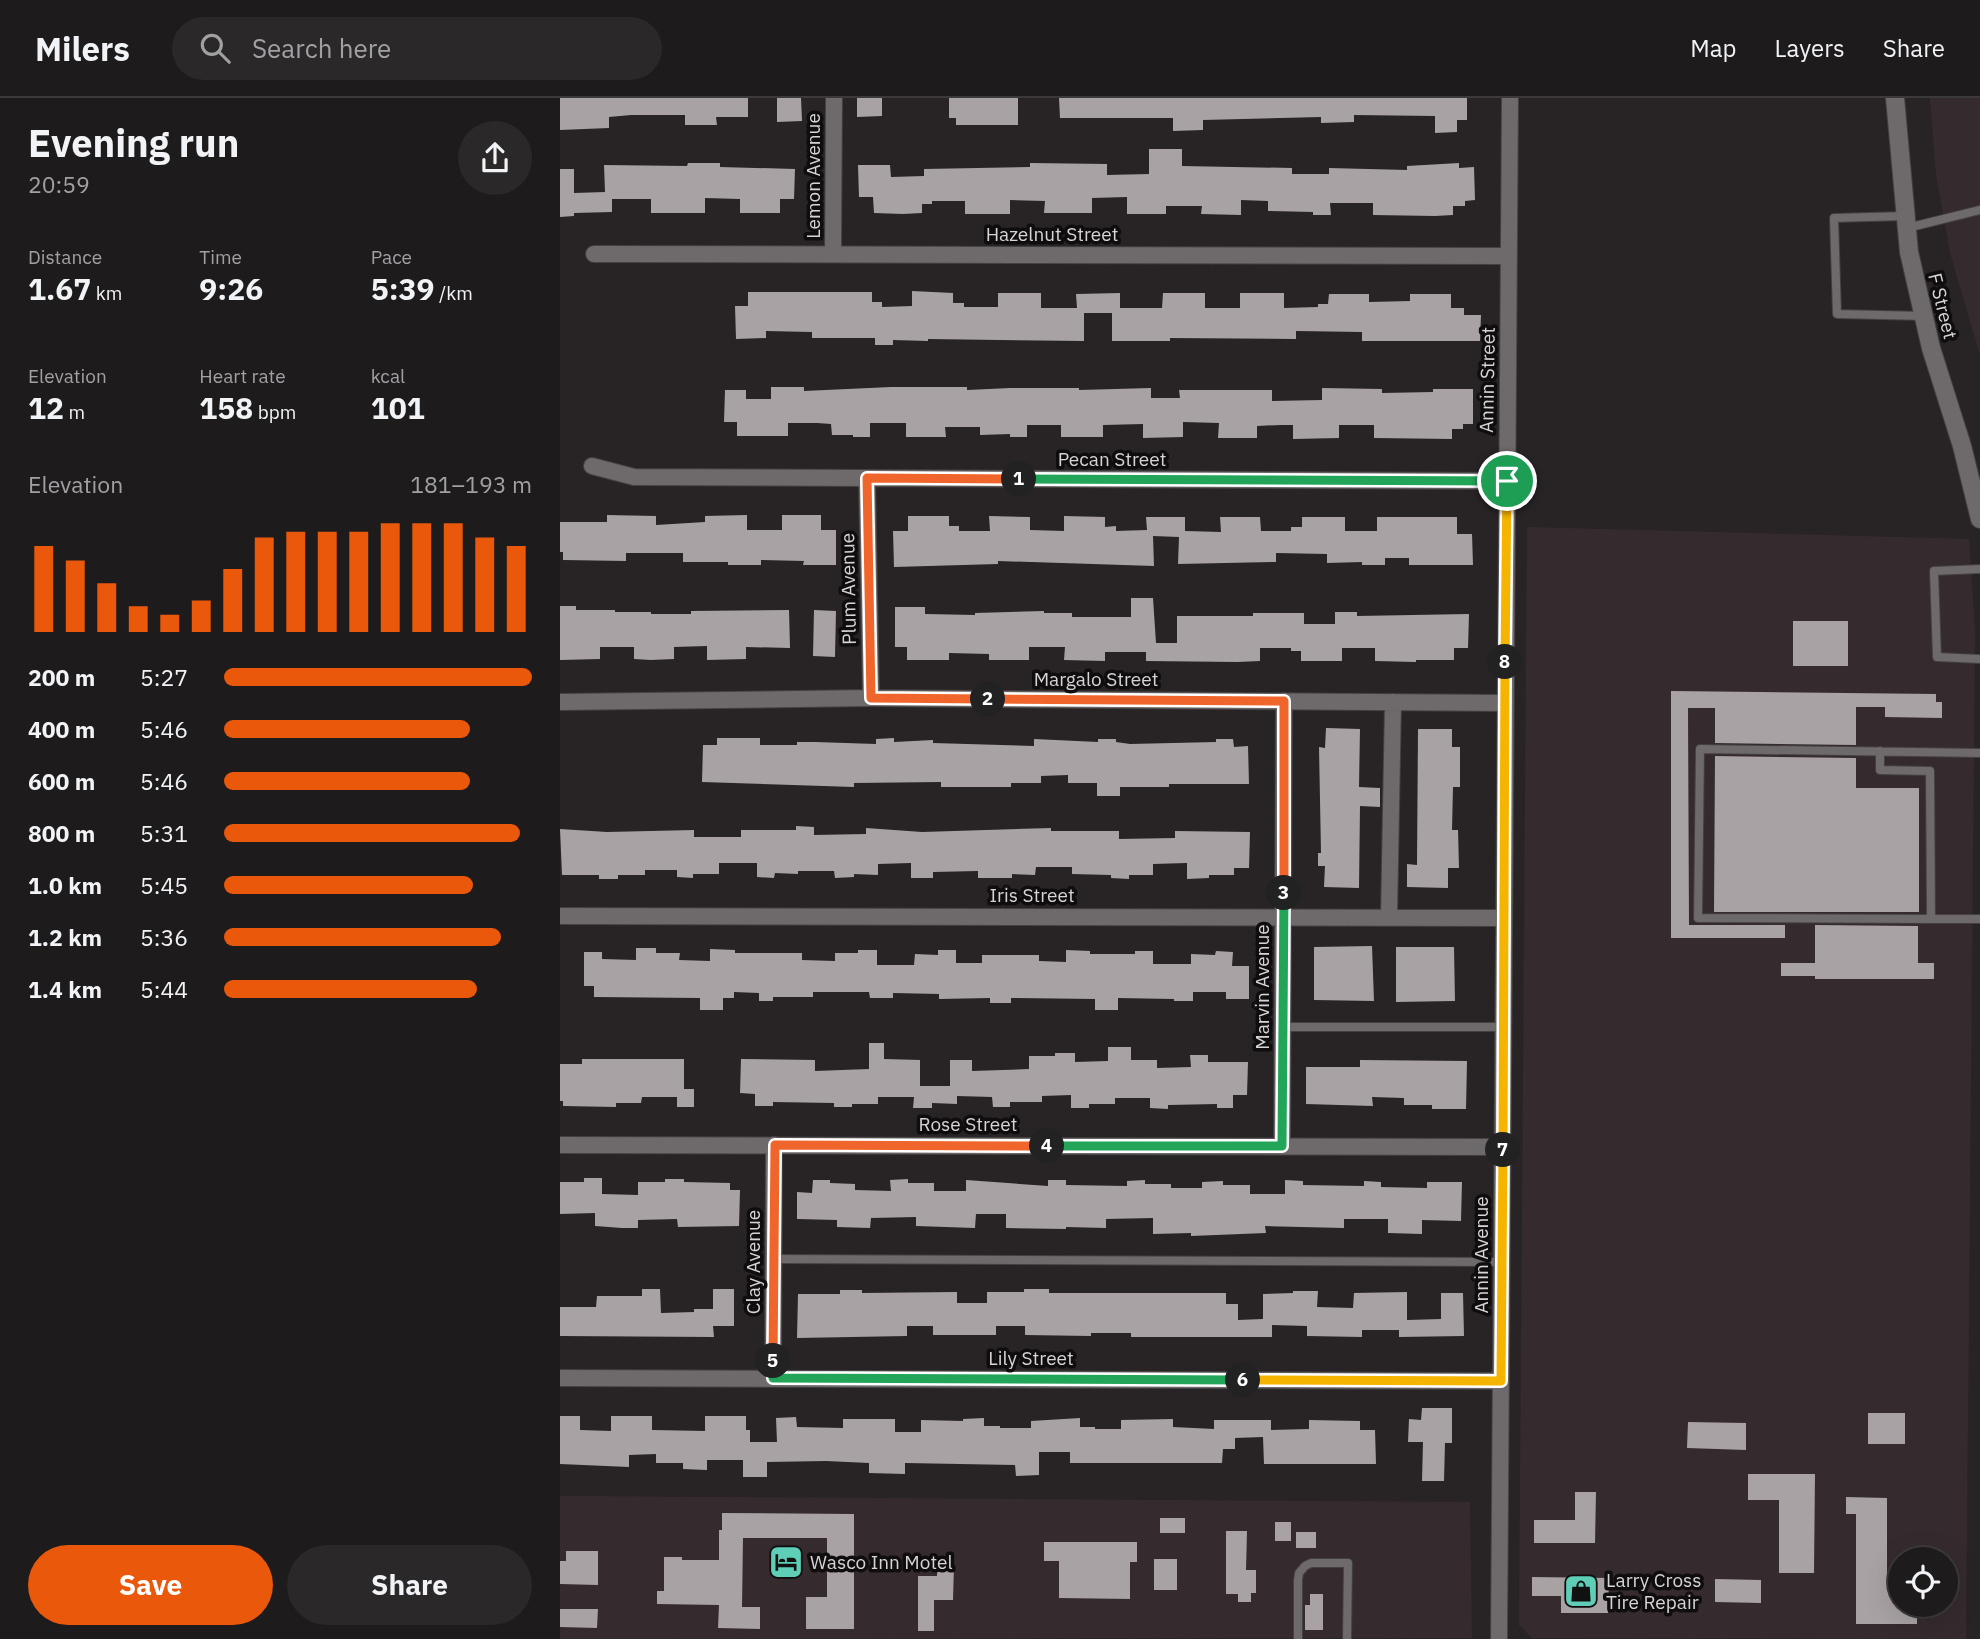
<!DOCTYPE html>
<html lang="en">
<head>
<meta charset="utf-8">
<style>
	body { margin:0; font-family:"IBM Plex Sans",sans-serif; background:#2b2829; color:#f1f3f6; height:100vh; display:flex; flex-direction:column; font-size:26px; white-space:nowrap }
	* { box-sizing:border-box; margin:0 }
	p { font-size:23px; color:#a1a1a3 }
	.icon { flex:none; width:38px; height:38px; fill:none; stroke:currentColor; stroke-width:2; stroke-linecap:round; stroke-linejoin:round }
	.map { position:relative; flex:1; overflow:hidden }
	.panel { display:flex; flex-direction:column; background:#1e1b1c; width:560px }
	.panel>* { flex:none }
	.buttons { position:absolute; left:1328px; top:1449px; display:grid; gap:14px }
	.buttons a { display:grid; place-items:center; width:70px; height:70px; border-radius:50%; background:#1e1b1c; box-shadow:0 7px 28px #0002,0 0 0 2px #3c393b; font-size:35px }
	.pin { position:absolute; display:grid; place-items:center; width:60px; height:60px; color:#fff; margin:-30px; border:4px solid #fff; border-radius:50%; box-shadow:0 2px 7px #0007 }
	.km { position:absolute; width:35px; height:35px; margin:-18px; border-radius:50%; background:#222; color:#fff; font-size:19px; line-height:35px; text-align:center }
	.round { display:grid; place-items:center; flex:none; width:74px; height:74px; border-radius:37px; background:#2b2829 }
	.headline { display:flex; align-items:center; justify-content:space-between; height:119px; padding:0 28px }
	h1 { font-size:38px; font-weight:700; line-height:52px }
	.metrics { display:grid; grid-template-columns:repeat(3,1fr); gap:10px; height:119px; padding:7px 28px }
	.metrics div { display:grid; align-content:center }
	.metrics b { font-size:30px; font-weight:700 }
	.metrics small { font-size:19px; font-weight:400 }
	.metrics p { font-size:19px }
	.chart { height:196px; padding:14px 28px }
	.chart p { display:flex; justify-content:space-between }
	.chart svg { width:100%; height:126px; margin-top:7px; stroke:#ea580c; stroke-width:6 }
	.button { display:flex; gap:14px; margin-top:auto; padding:14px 28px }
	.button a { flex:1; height:80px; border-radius:42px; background:#ea580c; color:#fff; font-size:28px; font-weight:700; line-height:80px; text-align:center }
	.button a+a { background:#2b2829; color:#f1f3f6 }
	ul { padding:0 28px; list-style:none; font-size:23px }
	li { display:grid; grid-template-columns:112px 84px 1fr; align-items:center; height:52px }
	li i { height:18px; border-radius:9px; background:#ea580c }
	header { display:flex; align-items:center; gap:42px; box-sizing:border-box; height:98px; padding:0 35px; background:#1e1b1c; border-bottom:2px solid #3c393b }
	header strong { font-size:33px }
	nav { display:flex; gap:38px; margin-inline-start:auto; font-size:24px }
	.search { width:490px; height:63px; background:#2b2829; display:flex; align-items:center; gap:18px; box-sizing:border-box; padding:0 24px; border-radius:38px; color:#a1a1a3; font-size:26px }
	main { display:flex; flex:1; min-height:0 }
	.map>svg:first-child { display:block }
	.built { fill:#352b2e; fill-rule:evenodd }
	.building { fill:#a8a2a4 }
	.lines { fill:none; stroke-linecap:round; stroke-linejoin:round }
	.service-casing { stroke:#444142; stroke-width:10 }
	.minor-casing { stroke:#444142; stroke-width:18 }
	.tertiary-casing { stroke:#444142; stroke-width:20 }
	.service { stroke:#6e696a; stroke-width:8 }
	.minor { stroke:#6e696a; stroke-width:16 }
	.tertiary { stroke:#6e696a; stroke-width:18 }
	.split-1-casing { stroke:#fff; stroke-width:14 }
	.split-2-casing { stroke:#fff; stroke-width:14 }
	.split-3-casing { stroke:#fff; stroke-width:14 }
	.split-4-casing { stroke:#fff; stroke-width:14 }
	.split-5-casing { stroke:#fff; stroke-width:14 }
	.split-6-casing { stroke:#fff; stroke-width:14 }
	.split-7-casing { stroke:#fff; stroke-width:14 }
	.split-8-casing { stroke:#fff; stroke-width:14 }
	.split-9-casing { stroke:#fff; stroke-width:14 }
	.split-1 { stroke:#22a559; stroke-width:9 }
	.split-2 { stroke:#f0652b; stroke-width:9 }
	.split-3 { stroke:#f0652b; stroke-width:9 }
	.split-4 { stroke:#22a559; stroke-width:9 }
	.split-5 { stroke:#f0652b; stroke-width:9 }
	.split-6 { stroke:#22a559; stroke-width:9 }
	.split-7 { stroke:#f5b400; stroke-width:9 }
	.split-8 { stroke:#f5b400; stroke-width:9 }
	.split-9 { stroke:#f5b400; stroke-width:9 }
	.labels { text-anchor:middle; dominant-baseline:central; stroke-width:7; stroke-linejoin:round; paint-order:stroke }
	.street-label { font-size:19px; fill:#d7d4d5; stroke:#0f0d0e }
	.poi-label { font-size:19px; fill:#d7d4d5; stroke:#0f0d0e; text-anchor:start }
</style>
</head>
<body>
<header>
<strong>Milers</strong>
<div class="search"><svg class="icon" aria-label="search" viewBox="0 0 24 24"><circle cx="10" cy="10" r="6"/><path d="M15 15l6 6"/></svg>Search here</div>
<nav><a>Map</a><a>Layers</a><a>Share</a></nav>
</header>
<main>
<section class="panel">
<div class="headline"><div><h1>Evening run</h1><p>20:59</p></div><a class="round"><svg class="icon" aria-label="share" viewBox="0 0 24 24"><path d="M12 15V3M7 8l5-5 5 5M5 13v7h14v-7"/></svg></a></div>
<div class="metrics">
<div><p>Distance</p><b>1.67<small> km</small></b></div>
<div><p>Time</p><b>9:26</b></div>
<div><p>Pace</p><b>5:39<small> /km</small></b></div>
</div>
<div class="metrics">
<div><p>Elevation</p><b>12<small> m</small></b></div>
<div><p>Heart rate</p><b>158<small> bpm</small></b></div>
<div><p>kcal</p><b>101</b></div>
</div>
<div class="chart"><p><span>Elevation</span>181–193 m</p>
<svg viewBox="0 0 160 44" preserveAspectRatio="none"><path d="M5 44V14M15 44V19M25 44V27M35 44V35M45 44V38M55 44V33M65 44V22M75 44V11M85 44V9M95 44V9M105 44V9M115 44V6M125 44V6M135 44V6M145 44V11M155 44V14"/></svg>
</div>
<ul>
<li><b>200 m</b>5:27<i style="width:100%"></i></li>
<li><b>400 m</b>5:46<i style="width:80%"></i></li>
<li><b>600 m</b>5:46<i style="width:80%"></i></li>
<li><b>800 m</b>5:31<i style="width:96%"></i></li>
<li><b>1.0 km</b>5:45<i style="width:81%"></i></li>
<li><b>1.2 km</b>5:36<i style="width:90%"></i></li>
<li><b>1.4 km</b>5:44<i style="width:82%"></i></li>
</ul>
<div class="button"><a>Save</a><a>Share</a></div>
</section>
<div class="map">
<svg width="1420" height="1541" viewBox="0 0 1420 1541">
	<rect width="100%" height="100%" fill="#282425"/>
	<!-- built -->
	<path class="built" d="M1370,0h50v257l-30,-102 -14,-79z
		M967,429l442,12 6,92 -9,1008 -434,-1 -13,-13zM1340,1461h46v46h-46z
		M0,1398l910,6 2,136 -912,1z"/>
	<!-- building -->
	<path class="building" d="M0,0h188v19h-32l1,8h-32v-10h-54l-22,2v11l-49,2z
		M217,0h24l1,23 -25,1z
		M297,0h25v18l-25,1z
		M389,0h69v27h-62v-7h-7z
		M499,0h408v22h-10v12l-22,1v-17l-81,-1v7l-33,1v-6l-118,3v10l-30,1v-13h-113z
		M589,51h33v17l110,2v6h37v-6l78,2v-4l52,-3v5l15,-1 1,33 -10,1v5h-12v9l-18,1 -62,-1v-12h-43l1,12h-18v-3l-45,-1v-10l-27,-1v15l-40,-1 1,-8h-36v8h-39v-17l-35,1v15h-48l1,-12 -35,-1v14h-45v-13h-33v3h-10v9l-19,1 -29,-1 -1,-16h-14l-1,-32h32l1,12 33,-1v-7l106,-2v-4l77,1v11l42,-1z
		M128,65h32v4l75,2 -1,30h-14v14h-40v-14l-35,-1v15h-54v-14h-39v13l-38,1v3l-14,1v-48h14v24l31,-1 -1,-27 83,1z
		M352,193l41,2v10h11v4h34v-14h43v15h36l-1,-14 44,-1v15h42l1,-15h42v15h35v-15h44v15l34,-1v-3h10l1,-10h40v8l41,-1v-7h41v14h13v7h17l-1,26h-118v-9l-66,-1v8l-126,-1v3h-58v-28h-28v28l-156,-2v2l-35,-1v5h-18v-7h-63v-6l-46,-1v7l-30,1 -1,-33h13v-14h124v10h10v5l30,-1z
		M211,289h33v4l87,-4h76v3l43,-2h69v2l72,-2v10h29l-1,-8h93v11l50,-1v-12l60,1v4l51,-1v-3h40v35h-10v5h-11v10l-78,-1v-13h-35v13l-46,1v-14h-13l-23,1v12h-39l1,-15 -36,-1v15l-40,1v-14l-40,1v12h-42v-12h-34v12h-17v-3l-30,1v-8h-35l1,10h-40v-14h-36v14h-17v-2h-21l-1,-11 -14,-1h-29v13h-51v-14h-13l1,-32h21v9h25z
		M47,417l49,1v9l49,-3v-6l42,-1v15h35v-15h39v15h15v35h-33l1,-4 -43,-1v5h-33v-3h-45v-9h-57v8l-63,-1v-8h-3v-30h47z
		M348,418h41v10h10v5h31l-1,-15 41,1v13l34,1v-15l41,1v10l11,-1v5l31,-1 -1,-13h39v14l36,1 -1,-15h40l1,14h30v-4h11v-10h43v14h32v-14h80v17h15l1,31h-64v-7h-24v7h-23v-3l-35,1v-9l-51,-1v9l-98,2 1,-27 -26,-1 1,30 -156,-5v3l-104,3 -1,-36h15z
		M571,500h22l3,45h21v-27h76v-3h51v11h31v-12h22v4l112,-2 -1,34h-14v12h-38v2l-41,-1v-13h-33v13h-41v-10h-10v-3h-31v13l-23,1 -91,-1v-9h-41v9l-41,-1 1,-13h-36v13h-40v-6l-40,-1v7h-42v-13h-12v-40h30v7l50,1v-2l69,-2v2h28v4h59z
		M0,508h16v4h39v2h36v2h40v-3l98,-1 1,38 -44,-1v12l-39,1v-14l-33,1v12l-23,1 -17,-1v-12h-34v12l-40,1z
		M254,512l22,1 -1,46 -22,-1z
		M1233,523h55v45h-55z
		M1111,593l265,3v8h6v16l-57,-1v-10h-29v38l-141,-2v-35h-27l1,217h96v13h-114z
		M766,630l34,1 -1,58 21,1v19l-20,-1 -1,82 -35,-1 1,-21h-7v-13h3l-2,-106 6,1z
		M858,631h34v18h8v40h-7l-1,43h6l1,38h-11v20l-41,-1v-23l10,1z
		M157,640h43v7h37v-3h18l61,2v-5l18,-1v4l39,-2v3l101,3v-7l64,3v-3h18v3l14,2 86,-2v-3h17l1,8 14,-1 1,38h-80v3h-49v9h-23v-13h-29v-8l-27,1v7h-30v4h-70v-5l-87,1v4l-152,-5 1,-37h14z
		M1155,658l141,2v30h63v124h-205z
		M236,728l18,1v8l52,-1v-6l56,4 129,-4v3h68v8l56,-1v-7l75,1 -1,36h-15v7h-25v3l-22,1v-16l-34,1v11h-24v4l-18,-1v-3l-39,-1v-7h-36l-1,8 -23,-1v4h-34v-7l-45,1v6h-22v-15l-33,1v11l-24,-1v3l-19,1 -1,-7h-36v3l-23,-1 -1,5 -17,-1v-14h-38v11h-26v4l-16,-1v-7h-32v5h-27v4h-19v-4h-37l-2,-46 47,3 87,-2v7h47v-7h55z
		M1255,827l103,1v37h16v16h-119v-3h-34v-13h34z
		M812,848l2,55 -60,-1v-53z
		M836,849h58l1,54 -59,1z
		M76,850h20v5h24l-1,7 31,1v-12l25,1v3h67v7l33,1v-8h23v-3h19v15h37l1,-11 23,1v-5h18v13h26v-8h57v6l27,1v-12l24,1v3h45v-3h18v13h38v-10l24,1 1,-4 17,1 -1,14h17v33h-23v-7h-33v9h-19v-2l-56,-1v12h-23v-11l-84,-1v5h-21v-5l-51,1v-5l-46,-1v5h-23l-1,-6h-56v5h-40v4h-14v-8l-25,-1v6h-11v12h-23v-12l-106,-1v-11h-10v-34h18v7l34,1z
		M309,945h15v16l36,1v26h30v-26h22v11l57,-2v-13h26v-3h20v9l33,-1v-14h23v13h26v8l34,-1 -1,-12h18v7h40l-1,33h-14v13h-16v-4l-49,1v4l-18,-1v-10h-35v6h-26v4h-18v-13l-29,1v6h-32v5h-17l-1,-10 -35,-1v8l-25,-1v5h-19l1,-11h-36v7h-26v3h-18v-4l-61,-1v4h-18v-12l-15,-1 1,-34 74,1v11l54,-2z
		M22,961h102v30h10v18h-17v-10h-35l-1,6h-25v4l-53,-1v-5h-3v-37h22z
		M800,962l107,1 -1,48h-34v-4h-28v-7l-32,-1 1,9 -67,-2v-37h54z
		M24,1080h18v16l36,1v-13h27v-3h19v3l46,1v7h10l-1,36 -61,1 -1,-8 -39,1v8h-16l-27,-2v-13l-35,1v-32h24z
		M348,1081v4h26v8h32v-11l82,6v-6h18v5l61,1v-5l18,-1v4h26v4h31v-6l21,-1v4h27v9h35v-14l18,1v4l61,1v-5l17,1v5l46,1v-6h35l-1,39 -39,-1v14l-34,-1v-14h-44v9l-79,-2 1,7 -75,3v-3l-38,1v-16l-47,1v9l-40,-1v2l-60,-1v-14h-30l-1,14 -59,-2v-9l-45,1 -1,10 -33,-1v-7l-40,-1v-27l15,1 1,-13h17v3l25,1v6l36,1 -1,-11z
		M82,1191h18l1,24 33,-1v-3h19v-20h21v37h-21l1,11 -154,-1v-29h36l1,-11h45z
		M464,1191h25v4h177v11h12v16l25,-1v-25l30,-1v-2h25l-1,16 36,1 1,-15 53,-1v28l34,-1v-26h22l1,43 -65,1v-7h-37v7l-55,-1v-10l-35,-1v12h-141v-4h-40v3l-66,-1v-9h-29v9h-63v-9h-26v10l-110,2 1,-44h42v-4h22v3l95,-1v11h30v-11h37z
		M862,1310h30v35h-7l-1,38h-22l1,-39h-15l1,-23 12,1z
		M1308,1315h37v31h-37z
		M0,1318h20v14l31,1v-15h41v14l53,1v-15h41v14h4v12h27l-1,-24 20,-1 1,10 46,1v-9h52v13h26v-12l42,1v-2l21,-1v8h16v2h31v-7l49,-3v9h15v2h26v-9l52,-1v8l41,2v-9h57v10l38,-1v-9l51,1v9h15l1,34h-112l-1,-27 -28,1v11h-12l-1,14h-152v-11h-31v23l-23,1 -1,-11 -110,-2v11l-36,-1v-10l-43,-2 -59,1v15h-24v-17h-36v10l-24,-1v-6h-27v-9l-27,1v12l-69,-3z
		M1128,1324l58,1v27l-59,-2z
		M1188,1376h67l-1,99h-35v-73h-31z
		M1015,1394h21l-1,51h-61v-23h41z
		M1286,1399l41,1v93h13v14h17v19h-61v-110h-10z
		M162,1415l132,1v115h-48v-32h21v-59h-84l-1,69h18v22l-42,-1 1,-23 -62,-1v-13h7v-34h18v3h37v-30h3z
		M600,1420h25v15h-25z
		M715,1424h16v19h-16z
		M666,1433h21l-1,39h10v23h-5v9h-13v-8h-12z
		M736,1434h20v16h-20z
		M484,1444h93v20h-7v37l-71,-1v-37h-15z
		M6,1453h32v34l-38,-1v-23h6z
		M594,1461h23v31h-23z
		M377,1467h17l-1,35h-19v31h-16v-55h19z
		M972,1479l77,1 -1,35h-47v-17h-29z
		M1155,1481l46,1v23l-46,-1z
		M750,1496h13v36h-18v-25h5z
		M0,1511h38l-1,19 -37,-1z"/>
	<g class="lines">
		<!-- service casing -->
		<g class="service-casing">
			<path id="service" d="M1345,118l-71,2 3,96 87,2
				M1347,130l73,-18
				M1420,471l-46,2 3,86 43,2
				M1320,653v19l50,1 1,148 -233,-1 2,-169 280,4
				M1371,821h49
				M723,929h221
				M214,1161l728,3
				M738,1541v-59l1,-7 6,-7 6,-3h37l-1,76"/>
		</g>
		<!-- minor casing -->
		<g class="minor-casing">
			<path id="minor" d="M34,156l915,2
				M273,156l1,-156
				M32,368l42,11 873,4
				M307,380l4,220
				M0,604l311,-4 634,5
				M0,818l944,2
				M829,819l4,-215
				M0,1047l943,2
				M722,1048l2,-445
				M0,1280l941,3
				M213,1280l1,-233
				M939,1541l11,-1541"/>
		</g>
		<!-- tertiary casing -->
		<g class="tertiary-casing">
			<path id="tertiary" d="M1335,0l14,154 22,96 31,98 18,73"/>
		</g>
		<!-- service -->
		<use href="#service" class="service"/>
		<!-- minor -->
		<use href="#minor" class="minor"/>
		<!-- tertiary -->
		<use href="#tertiary" class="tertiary"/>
	</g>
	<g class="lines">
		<!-- split-1 casing -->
		<g class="split-1-casing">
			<path id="split-1" d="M459,381l488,2"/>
		</g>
		<!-- split-2 casing -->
		<g class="split-2-casing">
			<path id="split-2" d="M428,601l-117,-1 -4,-220 152,1"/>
		</g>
		<!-- split-3 casing -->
		<g class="split-3-casing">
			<path id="split-3" d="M428,601l296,2v192"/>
		</g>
		<!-- split-4 casing -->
		<g class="split-4-casing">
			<path id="split-4" d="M487,1048h235l2,-253"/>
		</g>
		<!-- split-5 casing -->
		<g class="split-5-casing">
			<path id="split-5" d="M213,1263l2,-216 272,1"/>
		</g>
		<!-- split-6 casing -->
		<g class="split-6-casing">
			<path id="split-6" d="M213,1263v17l470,2"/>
		</g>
		<!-- split-7 casing -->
		<g class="split-7-casing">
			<path id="split-7" d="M683,1282l258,1 2,-231"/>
		</g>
		<!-- split-8 casing -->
		<g class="split-8-casing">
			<path id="split-8" d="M943,1052l2,-488"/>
		</g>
		<!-- split-9 casing -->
		<g class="split-9-casing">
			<path id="split-9" d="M945,564l2,-181"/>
		</g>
		<!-- split-1 -->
		<use href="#split-1" class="split-1"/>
		<!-- split-2 -->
		<use href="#split-2" class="split-2"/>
		<!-- split-3 -->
		<use href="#split-3" class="split-3"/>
		<!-- split-4 -->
		<use href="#split-4" class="split-4"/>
		<!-- split-5 -->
		<use href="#split-5" class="split-5"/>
		<!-- split-6 -->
		<use href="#split-6" class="split-6"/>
		<!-- split-7 -->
		<use href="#split-7" class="split-7"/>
		<!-- split-8 -->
		<use href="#split-8" class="split-8"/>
		<!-- split-9 -->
		<use href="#split-9" class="split-9"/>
	</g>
	<!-- icons -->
	<defs>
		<g id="hotel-square" transform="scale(1.75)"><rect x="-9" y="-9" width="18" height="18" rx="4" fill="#5eceb7" stroke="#0f0d0e"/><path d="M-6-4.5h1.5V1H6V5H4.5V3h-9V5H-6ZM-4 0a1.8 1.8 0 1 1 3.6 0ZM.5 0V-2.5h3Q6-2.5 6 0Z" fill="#111"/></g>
		<g id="shop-square" transform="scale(1.75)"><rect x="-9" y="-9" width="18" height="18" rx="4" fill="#5eceb7" stroke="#0f0d0e"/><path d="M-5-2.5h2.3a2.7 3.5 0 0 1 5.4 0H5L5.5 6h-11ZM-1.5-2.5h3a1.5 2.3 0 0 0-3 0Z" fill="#111"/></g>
	</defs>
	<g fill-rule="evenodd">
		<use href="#hotel-square" x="226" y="1464"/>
		<use href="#shop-square" x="1021" y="1493"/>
	</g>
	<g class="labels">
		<!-- street labels -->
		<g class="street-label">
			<text transform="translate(253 78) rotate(-90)">Lemon Avenue</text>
			<text x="492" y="136">Hazelnut Street</text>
			<text transform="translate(1383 208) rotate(76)">F Street</text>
			<text transform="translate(927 282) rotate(-89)">Annin Street</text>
			<text x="552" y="361">Pecan Street</text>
			<text transform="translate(288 491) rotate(-91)">Plum Avenue</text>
			<text x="536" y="581">Margalo Street</text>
			<text x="472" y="797">Iris Street</text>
			<text transform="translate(702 889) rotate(-90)">Marvin Avenue</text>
			<text x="408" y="1026">Rose Street</text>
			<text transform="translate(921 1157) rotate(-90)">Annin Avenue</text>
			<text transform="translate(193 1164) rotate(-90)">Clay Avenue</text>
			<text x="471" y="1260">Lily Street</text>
		</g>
		<!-- poi labels -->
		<g class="poi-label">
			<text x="250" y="1464">Wasco Inn Motel</text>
			<text x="1046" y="1482">Larry Cross<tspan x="1046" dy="22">Tire Repair</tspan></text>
		</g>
	</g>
</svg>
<div class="buttons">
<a><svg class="icon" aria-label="locate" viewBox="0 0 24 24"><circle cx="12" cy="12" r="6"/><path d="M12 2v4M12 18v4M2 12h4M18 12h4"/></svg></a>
</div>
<div class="pin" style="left:947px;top:383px;background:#1e9e55"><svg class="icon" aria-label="arrive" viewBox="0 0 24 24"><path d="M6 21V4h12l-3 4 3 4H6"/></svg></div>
<b class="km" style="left:459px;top:381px">1</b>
<b class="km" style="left:428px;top:601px">2</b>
<b class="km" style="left:724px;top:795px">3</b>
<b class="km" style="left:487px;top:1048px">4</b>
<b class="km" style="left:213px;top:1263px">5</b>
<b class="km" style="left:683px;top:1282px">6</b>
<b class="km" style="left:943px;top:1052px">7</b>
<b class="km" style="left:945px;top:564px">8</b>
</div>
</main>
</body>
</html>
